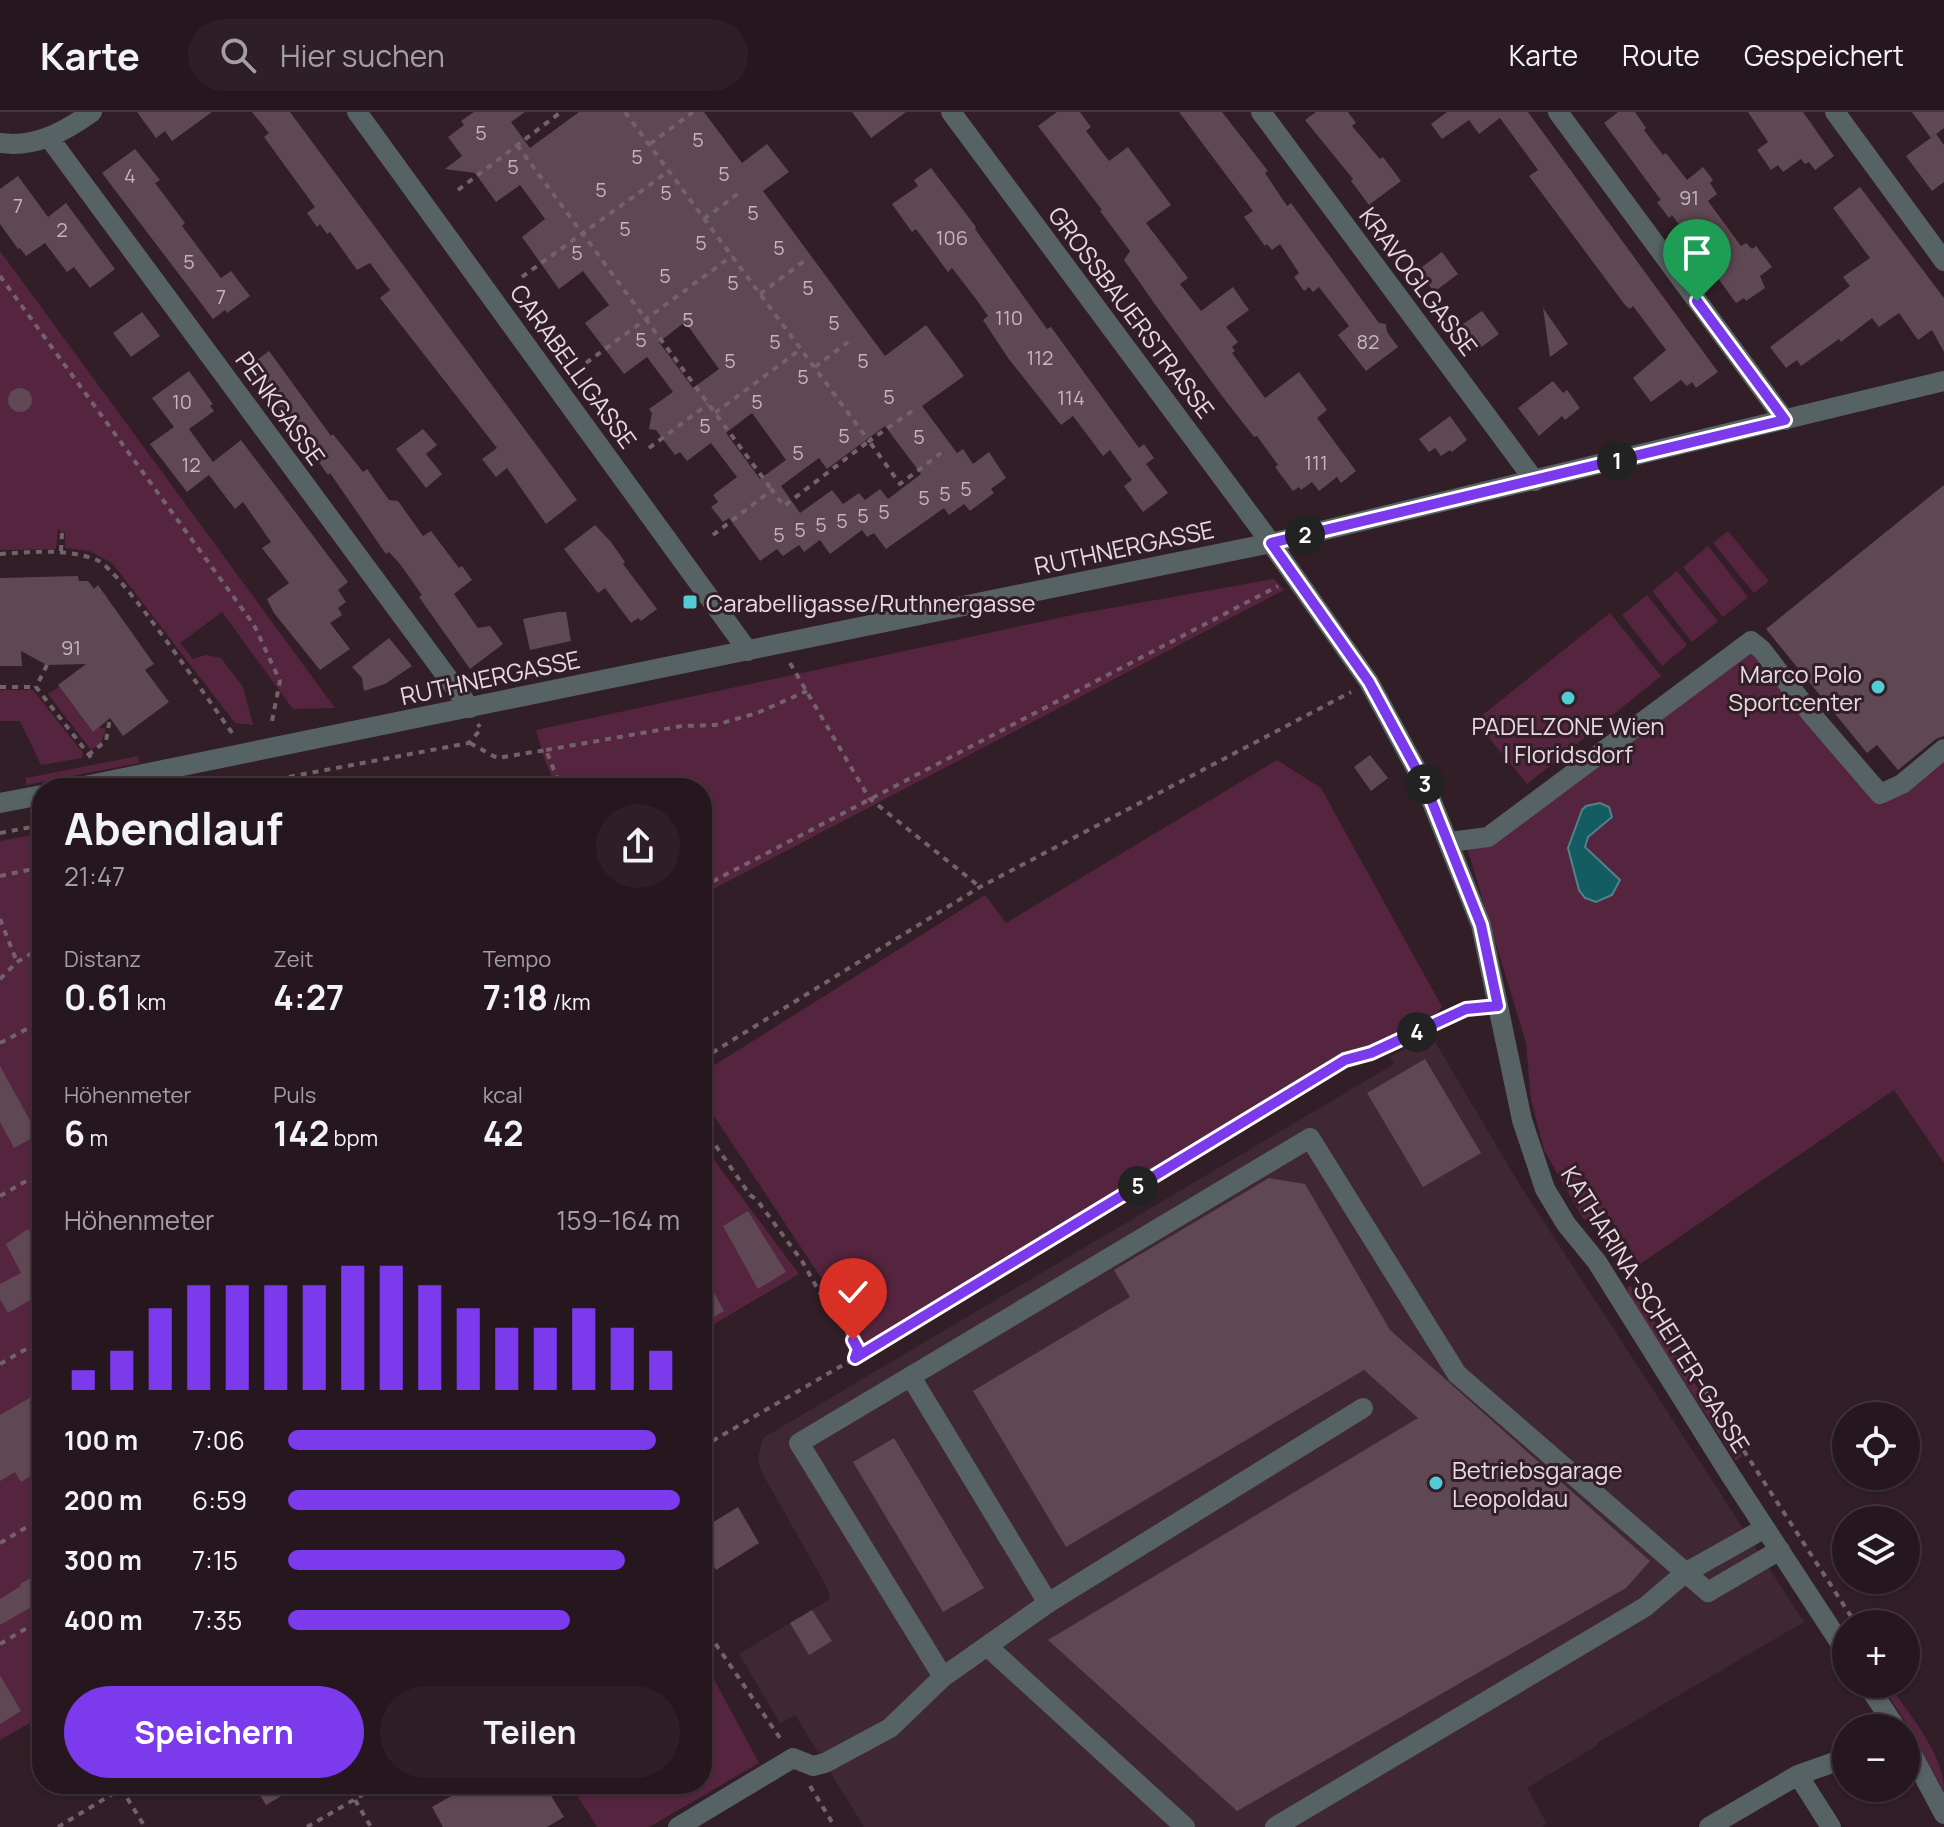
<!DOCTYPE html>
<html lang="de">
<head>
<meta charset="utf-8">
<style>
	body { margin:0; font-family:Manrope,sans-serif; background:#2e1f26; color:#f1f3f6; height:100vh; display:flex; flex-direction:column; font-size:30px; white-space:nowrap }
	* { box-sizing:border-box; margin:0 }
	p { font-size:26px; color:#a49fa4 }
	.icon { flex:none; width:44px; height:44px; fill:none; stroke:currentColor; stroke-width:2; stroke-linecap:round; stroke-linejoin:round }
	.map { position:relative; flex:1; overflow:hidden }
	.side { position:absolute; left:32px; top:666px; width:680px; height:1016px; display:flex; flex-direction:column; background:#26161d; border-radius:32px; box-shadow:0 2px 6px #0004,0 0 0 2px #42353b }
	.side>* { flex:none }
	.buttons { position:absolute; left:1832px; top:1290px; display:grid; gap:16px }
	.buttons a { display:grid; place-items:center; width:88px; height:88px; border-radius:50%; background:#26161d; box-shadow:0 2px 6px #0004,0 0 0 2px #42353b; font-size:40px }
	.pin { position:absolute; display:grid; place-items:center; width:68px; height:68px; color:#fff; margin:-82px -34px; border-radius:50% 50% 50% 0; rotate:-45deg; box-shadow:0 0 8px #0007 }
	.pin .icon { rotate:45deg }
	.km { position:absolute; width:40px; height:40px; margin:-20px; border-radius:50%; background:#222; color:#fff; font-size:22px; line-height:40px; text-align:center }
	.round { display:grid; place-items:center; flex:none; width:84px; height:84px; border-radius:42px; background:#2e1f26 }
	.summary { display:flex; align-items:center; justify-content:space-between; height:136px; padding:0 32px }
	h1 { font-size:44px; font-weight:700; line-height:60px }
	.stats { display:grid; grid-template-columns:repeat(3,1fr); gap:12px; height:136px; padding:8px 32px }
	.stats div { display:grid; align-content:center }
	.stats b { font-size:34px; font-weight:700 }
	.stats small { font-size:22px; font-weight:400 }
	.stats p { font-size:22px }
	.chart { height:224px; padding:16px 32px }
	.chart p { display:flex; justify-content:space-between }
	.chart svg { width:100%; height:144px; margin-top:8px; stroke:#7c3aed; stroke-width:6 }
	.cta { display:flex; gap:16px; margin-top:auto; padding:16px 32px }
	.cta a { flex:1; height:92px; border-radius:48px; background:#7c3aed; color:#fff; font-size:32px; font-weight:700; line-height:92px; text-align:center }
	.cta a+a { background:#2e1f26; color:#f1f3f6 }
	ul { padding:0 32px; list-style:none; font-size:26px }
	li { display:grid; grid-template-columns:128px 96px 1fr; align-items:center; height:60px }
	li i { height:20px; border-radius:10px; background:#7c3aed }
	header { display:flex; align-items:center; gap:48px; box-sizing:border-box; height:112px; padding:0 40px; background:#26161d; border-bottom:2px solid #42353b }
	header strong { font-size:38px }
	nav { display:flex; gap:44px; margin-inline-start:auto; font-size:28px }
	.search { width:560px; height:72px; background:#2e1f26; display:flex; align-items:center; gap:20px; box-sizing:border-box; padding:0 28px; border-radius:44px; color:#a49fa4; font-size:30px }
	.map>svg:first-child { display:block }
	.built { fill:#402734 }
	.green { fill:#55253f }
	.water { fill:#125c62; stroke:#528288; stroke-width:2 }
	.building { fill:#5f4853; fill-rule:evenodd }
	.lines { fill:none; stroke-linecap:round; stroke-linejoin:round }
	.path { stroke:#74626a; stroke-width:4; stroke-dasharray:6 6; stroke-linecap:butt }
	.minor { stroke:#566263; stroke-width:20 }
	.route-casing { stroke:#fff; stroke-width:16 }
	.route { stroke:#7c3aed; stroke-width:10 }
	.poi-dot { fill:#52ccd5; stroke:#321e27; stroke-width:3 }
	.labels { text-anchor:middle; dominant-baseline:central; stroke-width:6; stroke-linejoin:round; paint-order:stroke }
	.number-label { font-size:20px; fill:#c6b5bd }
	.street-label { font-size:24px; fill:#e8d9e0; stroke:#321e27 }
	.poi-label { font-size:24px; fill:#e8d9e0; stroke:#321e27; text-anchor:start }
</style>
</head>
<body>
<header>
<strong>Karte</strong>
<div class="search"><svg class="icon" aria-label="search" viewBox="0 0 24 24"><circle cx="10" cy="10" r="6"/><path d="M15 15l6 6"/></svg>Hier suchen</div>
<nav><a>Karte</a><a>Route</a><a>Gespeichert</a></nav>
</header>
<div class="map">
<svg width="1944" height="1715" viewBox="0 0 1944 1715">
	<rect width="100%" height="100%" fill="#321e27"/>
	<!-- built -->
	<path class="built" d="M1422,927l4,5 8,-4 84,142 286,440 -207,121 1,2 -71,43 20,36 -5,3h-678l-69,-112 -15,8 -41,-69 91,-55 -2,-10 -67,-118 -3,-13 5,-20 631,-374 -4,-7z"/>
	<!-- green -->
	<path class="green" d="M0,139l335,457 -42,1 -71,-97 -42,31 13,16 13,-4 15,3 22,29 10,38 -18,-2 -123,-160 -23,-12 -24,-3v-16l-3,1 -4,-4 -2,20 -56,1z
		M1728,419l41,50 -15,12 -41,-50z
		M1708,434l40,51 -25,20 -40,-50z
		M1677,459l41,50 -26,21 -40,-51z
		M1274,467l10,11 -582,305v-107h-146l-13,-33 -7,-25 541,-116z
		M1647,483l40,50 -25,21 -40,-51z
		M1610,501l51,63 -134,108 -52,-63z
		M1749,532l116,147 79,-29v401l-50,-73 -254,174 -36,-55 -20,11 -40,-70 -13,-50 -5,-57 -59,-195z
		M59,575l33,44 6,-4 8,2 -5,14 -10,7 -43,-56z
		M0,578h33l50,63 -1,5 -41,7 -21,-44h-20z
		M138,644l1,7 -113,22v-7z
		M1277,648l44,28 121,219 -8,11 -62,31 -26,3 -481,292 -163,-246v-25l283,-178 21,28z
		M42,721v883l-42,24v-899z
		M702,1032l97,130 -97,57z
		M1631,1174l111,170 -6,5 -108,-166 -1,-8z
		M702,1545l57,106 -110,64h-52l-27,-43h132z
		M1881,1572h8c20,32 55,68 55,107l-34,-62z"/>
	<!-- water -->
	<path class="water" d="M1600,691l9,4 3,10 -24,20 -3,10 35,33 -8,15 -16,7 -11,-4 -6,-8 -11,-42 14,-38 4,-4z"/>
	<!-- building -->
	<path class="building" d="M137,0h75l-40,29 -7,-10 -9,7z
		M252,0h38l287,388 -31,24 -39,-56 -11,9 -14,-18 15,-11 -117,-150 10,-8 -20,-27 -13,7 -27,-38 -3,2 -7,-10 -3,3 -10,-14 8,-6 -51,-70 5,-4z
		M474,0h51l-14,10 19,26 49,-36h125l38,51 25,-19 22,28 -26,19 122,165 41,-31 38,51 -42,30 35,47 6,-4 10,15 16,-12 17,26 -15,11 3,4 -24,18 -6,-7 -15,11 -5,-7 -58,41 -12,-16 -7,4 -5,-7 -32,24 -10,-14 -16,12 -5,-7 -16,11 -6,-7 -17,12 -31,-43 -6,4 -12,-15 7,-5 -5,-7 24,-18 -26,-34 -24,18 -7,-9 -5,3 -19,-25 -7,-1 3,-16 -3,-4 24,-17 -26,-35 -23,17 -39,-51 24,-18 -26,-34 -24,18 -37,-52 23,-18 -25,-34 -24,17 -21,-29 -30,-4 17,-13 -14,-19 16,-12 -3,-4zM685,210l34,47 -26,19 -34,-46zM752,301l34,47 -26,19 -34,-46zM885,314l36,48 -33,25 -8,-10 -15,11 -6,-7 -16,11 -11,-14 -32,23 -19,-27 38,-28 8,11z
		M852,0h54l-35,26z
		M1057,0h23l11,15 -5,4 23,30 19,-14 43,58 -25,18 42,55 -8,6 21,27 32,-24 16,23 -23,17 12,15 -6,5 3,4 -3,2 33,45 34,-26 28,38 -10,8 39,53 -15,12 -4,-6 -18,14 -7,-9 -11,8 -2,-3 -6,4 -18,-24 3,-2 -21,-29 -3,1 -32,-41 -68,-93 -30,-43 6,-9 -30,-40 2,-1 -64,-84z
		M1179,0h43l46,59 -3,2 22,33 4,-3 88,120 7,1 1,8 11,15 -32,24 -28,-36 11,-9 -30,-39 -6,5 -4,-5 -5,4 -10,-14 5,-4 -19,-29 -8,6 -5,-6 -2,2 -21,-29 9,-6z
		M1316,0h32l8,11 -4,3 28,33 3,-2 18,24 -32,24 -18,-24 2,-2 -48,-59z
		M1447,0h81l190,260 -22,16 -4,-6 -5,4 -6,-6 -30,22 -18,-24 33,-28 -33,-44 -3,3 -5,-4 -96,-129 9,-6 -38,-52 -21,16 -10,-14 -27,19 -11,-15z
		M1618,0h17l11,16 -2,2 19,25 3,-2 21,27 16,-13 10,13 -3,3 7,11 -9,7 33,45 5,-3 6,6 4,-3 16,21 -12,9 5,12 -19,13 -2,-3 -8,5 -64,-88 -3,3 -12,-16 4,-2 -57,-77z
		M1748,0h55l31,44 -19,14 -6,-8 -4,2 -4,-5 -18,13 -5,-7 -7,5 -14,-20 11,-8z
		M1912,0h32v16l-13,10z
		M1936,22l8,11v37l-12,9 -26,-35z
		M135,37l25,31 -5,3 30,40 -3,3 39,52 10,-7 19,25 -23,17 -2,-3 -12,9 -111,-146z
		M931,56l45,59 -1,2 72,100 4,-2 88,121 5,-4 10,14 -8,6 22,29 -25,19 -19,-26 8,-6 -22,-30 -7,6 -30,-40 -12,9 -53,-67 -25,-38 5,-4 -12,-17 -24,-31 -4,4 -32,-43 -4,3 -20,-28 26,-18 -4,-6z
		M18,64l30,41 18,-14 49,66 -25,19 -16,-21 -7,5 -22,-29 -19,13 -6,-8 -2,1 -18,-25v-35z
		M1860,75l84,111v54l-12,-22 -14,10 -19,-27 -20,14 -7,-9 -31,24 -2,-3 -38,27 -4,-6 -11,8 -16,-21 80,-61 -7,-9 27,-19 -37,-50z
		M1442,140l16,22 -24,18 -16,-22z
		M1543,196l25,36 -18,13z
		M1482,199l17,23 -23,17 -17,-24z
		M142,200l18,24 -29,21 -18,-24z
		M269,239l62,85 2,-2 30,38 4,-3 22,31 9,1 25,35 8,-5 28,37 3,-2 10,14 -18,14 24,34 12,-2 13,18 -33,25 -51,-72 3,-2 -22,-31 -11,-12 -3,2 -56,-81 -2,2 -73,-102 -5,-8z
		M189,259l24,33 -3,2 4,5 -25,18 24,33 28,-22 107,142 -10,8 8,12 -8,6 4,7 -12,8 20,26 -30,21 -46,-57 -7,-14 22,-16 -27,-35 9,-6 -28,-40 -8,7 -26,-34 -22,17 -37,-48 24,-17 -22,-29z
		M1553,269l10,12 4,-3 13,18 -15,12 -3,-4 -23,20 -21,-28z
		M8 288a12 12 0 1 1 24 0a12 12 0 1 1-24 0Z
		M1450,304l17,24 -15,12 -2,-2 -9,6 -6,-8 -6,4 -10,-13z
		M423,317l14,16 -11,9 16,20 -16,14 -30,-39z
		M1944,373v251l-8,3 -38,31 -21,-25 -10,8 -101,-124z
		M595,413l16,17 14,20 -2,2 34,45 -16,12 -3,-3 -7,5 -26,-35 -7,5 -34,-44z
		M78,464l1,5h9l6,8 4,-4 56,79 -9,6 24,32 -46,34 -13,-18 -17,14 -35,-47 28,-21 -39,1 -26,-14 1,15h-22v-88z
		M558,500h8l5,29 -41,9 -7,-31z
		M389,526l23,28 -27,18 -21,7 -2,-13 -10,-11z
		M1370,643l18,23 -17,13 -17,-24z
		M1425,947l56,94 -58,34 -56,-94z
		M0,954l38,69 -24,13 -14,-26z
		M1269,1066l36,6 85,146 260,231 -24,27 -389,223 -189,-171 370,-222 -54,-48 -298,177 -93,-156 157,-94 -16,-27z
		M748,1099l38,61 -28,17 -35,-63z
		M28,1117l14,25v39l-34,20 -8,-14v-15l21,-11 -15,-29z
		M702,1159l22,40 -22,13z
		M42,1279v78l-21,13 -6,-10 -15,9v-66z
		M894,1326l90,150 -41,24 -90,-150z
		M738,1395l21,36 -43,27 -14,-23v-18z
		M42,1460v29l-42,24v-26l21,-13 -1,-2z
		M812,1498l20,31 -23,14 -19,-32z
		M0,1563l21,36 -21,13z
		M253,1672h49l-36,21z
		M472,1672h72l20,33 -17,10h-104l-11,-20z"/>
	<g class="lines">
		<!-- path -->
		<path class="path" d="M625,0l244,329 46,-32
			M650,32l43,-32
			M517,33l255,345
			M458,78l103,-78
			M704,107l36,-27
			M0,164l254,349 26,56 -9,45
			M522,165l147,-106
			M760,182l48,-36
			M586,251l146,-107
			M815,255l33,-25
			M715,301l86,-64
			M649,336l59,-44
			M713,423l59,-45 12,16 85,-65 31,43 41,-31
			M61,439l1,-18
			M0,442c32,-2 67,-6 97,6 23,9 115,146 136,174
			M790,551l79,135 111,89
			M47,553l-11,22 57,73
			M0,575h36
			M470,631l27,15 49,-8 15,38
			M546,638l136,-24 33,-1 42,-12 50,-22
			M88,643l18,-14 4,-23
			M230,676l239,-45 12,-14 -3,-5
			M0,721l42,-8
			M0,764l42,-9
			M702,775l576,-301
			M0,807l17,43
			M0,867l17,-17 25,-15
			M0,931l42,-22
			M702,947l278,-172 371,-195
			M702,1014l48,69 7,5 45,61 19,34 37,54 -3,9
			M0,1084l42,-24
			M702,1156l3,6 -3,2
			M0,1252l42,-24
			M1698,1268l158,244
			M702,1335l153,-89 490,-298 26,-7 95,-44 11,-1
			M0,1431l42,-25
			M702,1512l80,117
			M0,1532l42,-25
			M810,1674l25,41
			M121,1676l24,39
			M355,1688l16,27
			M58,1715l71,-43
			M307,1715l74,-43"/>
		<!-- minor -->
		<path class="minor" d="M357,0l391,539
			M951,0l320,431 98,139 57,105 55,138 41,195 23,69 21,35 31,38 134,214 115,176
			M1261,0l274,369
			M1558,0l227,308
			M1835,0l109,149
			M50,27l420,569
			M0,31c35,5 64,-11 92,-31
			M75,676l1196,-245 673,-162
			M0,691l42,-8
			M1450,730l38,-5 263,-196 11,9 50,65 68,79 22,-10 42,-35
			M911,1265l137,226
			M987,1534l198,181
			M943,1565l-144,-234 511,-305 147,236 251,218 72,-42
			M1867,1572l29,44
			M1906,1631l38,71
			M1798,1663l48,-17
			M678,1715l115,-69 20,8 12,-3 65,-35 53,-51 105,-74 315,-195
			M1275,1715l370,-220 40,-34 80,-45
			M1709,1715l89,-52 33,52"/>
	</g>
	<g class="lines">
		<!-- route casing -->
		<g class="route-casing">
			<path id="route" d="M853,1228l5,9 -3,9 490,-298 26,-7 95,-44 32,-3 -17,-81 -55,-138 -57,-105 -98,-139 514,-123 -88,-119"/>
		</g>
		<!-- route -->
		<use href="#route" class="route"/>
	</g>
	<!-- markers -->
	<g class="poi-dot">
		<rect x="682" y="482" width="16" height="16" rx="4"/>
		<circle cx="1878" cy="575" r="8"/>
		<circle cx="1568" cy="586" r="8"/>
		<circle cx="1436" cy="1371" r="8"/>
	</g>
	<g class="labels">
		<!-- number labels -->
		<g class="number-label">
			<text x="481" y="20">5</text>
			<text x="698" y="27">5</text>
			<text x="637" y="44">5</text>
			<text x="513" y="54">5</text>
			<text x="724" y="61">5</text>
			<text x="130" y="63">4</text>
			<text x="601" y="77">5</text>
			<text x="666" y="80">5</text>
			<text x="1689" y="85">91</text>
			<text x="18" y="93">7</text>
			<text x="753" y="100">5</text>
			<text x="625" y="116">5</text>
			<text x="62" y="117">2</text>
			<text x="952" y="125">106</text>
			<text x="701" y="130">5</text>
			<text x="779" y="135">5</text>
			<text x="577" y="140">5</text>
			<text x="189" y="149">5</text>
			<text x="665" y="163">5</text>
			<text x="733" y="170">5</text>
			<text x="808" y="175">5</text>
			<text x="221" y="184">7</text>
			<text x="1009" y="205">110</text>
			<text x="688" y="207">5</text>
			<text x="834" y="210">5</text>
			<text x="641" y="227">5</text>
			<text x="775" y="229">5</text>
			<text x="1368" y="229">82</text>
			<text x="1040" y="245">112</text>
			<text x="730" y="248">5</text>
			<text x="863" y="248">5</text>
			<text x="803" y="264">5</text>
			<text x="889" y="284">5</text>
			<text x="1071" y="285">114</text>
			<text x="182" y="289">10</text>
			<text x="757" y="289">5</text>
			<text x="705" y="313">5</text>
			<text x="844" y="323">5</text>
			<text x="919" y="324">5</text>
			<text x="798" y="340">5</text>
			<text x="1316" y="350">111</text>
			<text x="191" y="352">12</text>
			<text x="966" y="376">5</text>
			<text x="945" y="381">5</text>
			<text x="924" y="385">5</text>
			<text x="884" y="399">5</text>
			<text x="863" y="403">5</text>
			<text x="842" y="408">5</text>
			<text x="821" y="412">5</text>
			<text x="800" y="417">5</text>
			<text x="779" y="422">5</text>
			<text x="71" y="535">91</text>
		</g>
		<!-- street labels -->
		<g class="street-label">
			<text transform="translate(1419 169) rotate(53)">KRAVOGLGASSE</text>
			<text transform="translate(1132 200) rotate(53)">GROSSBAUERSTRASSE</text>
			<text transform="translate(574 254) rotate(54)">CARABELLIGASSE</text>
			<text transform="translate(281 296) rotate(54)">PENKGASSE</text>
			<text transform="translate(1124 435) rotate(-12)">RUTHNERGASSE</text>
			<text transform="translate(490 565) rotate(-12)">RUTHNERGASSE</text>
			<text transform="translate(1656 1197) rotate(58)">KATHARINA-SCHEITER-GASSE</text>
		</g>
		<!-- poi labels -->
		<g class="poi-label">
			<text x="706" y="490">Carabelligasse/Ruthnergasse</text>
			<text x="1862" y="561" text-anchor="end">Marco Polo<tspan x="1862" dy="28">Sportcenter</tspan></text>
			<text x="1568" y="613" text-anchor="middle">PADELZONE Wien<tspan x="1568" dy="28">| Floridsdorf</tspan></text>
			<text x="1452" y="1357">Betriebsgarage<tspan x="1452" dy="28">Leopoldau</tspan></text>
		</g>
	</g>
</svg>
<div class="buttons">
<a><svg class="icon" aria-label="locate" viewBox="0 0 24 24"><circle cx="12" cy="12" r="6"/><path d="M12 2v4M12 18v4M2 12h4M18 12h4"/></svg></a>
<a><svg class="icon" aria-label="layers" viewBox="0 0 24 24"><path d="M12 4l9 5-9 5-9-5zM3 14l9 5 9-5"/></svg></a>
<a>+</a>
<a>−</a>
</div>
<div class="pin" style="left:1697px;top:189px;background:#1e9e55"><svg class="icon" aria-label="arrive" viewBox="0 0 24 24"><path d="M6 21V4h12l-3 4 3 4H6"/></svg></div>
<div class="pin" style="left:853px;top:1228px;background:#d93025"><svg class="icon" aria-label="check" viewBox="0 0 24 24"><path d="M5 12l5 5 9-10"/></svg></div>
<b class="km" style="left:1617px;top:349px">1</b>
<b class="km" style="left:1305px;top:423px">2</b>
<b class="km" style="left:1425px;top:672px">3</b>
<b class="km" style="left:1417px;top:920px">4</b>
<b class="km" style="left:1138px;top:1074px">5</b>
<section class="side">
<div class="summary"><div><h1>Abendlauf</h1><p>21:47</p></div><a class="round"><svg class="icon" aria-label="share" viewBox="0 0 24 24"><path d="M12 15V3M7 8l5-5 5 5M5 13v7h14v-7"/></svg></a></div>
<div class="stats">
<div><p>Distanz</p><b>0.61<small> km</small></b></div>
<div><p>Zeit</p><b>4:27</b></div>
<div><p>Tempo</p><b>7:18<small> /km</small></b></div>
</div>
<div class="stats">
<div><p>Höhenmeter</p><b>6<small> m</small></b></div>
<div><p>Puls</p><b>142<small> bpm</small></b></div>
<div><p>kcal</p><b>42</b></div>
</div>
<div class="chart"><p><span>Höhenmeter</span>159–164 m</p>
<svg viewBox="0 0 160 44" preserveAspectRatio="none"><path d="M5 44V38M15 44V32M25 44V19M35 44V12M45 44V12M55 44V12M65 44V12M75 44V6M85 44V6M95 44V12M105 44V19M115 44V25M125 44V25M135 44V19M145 44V25M155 44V32"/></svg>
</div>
<ul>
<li><b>100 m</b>7:06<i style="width:94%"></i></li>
<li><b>200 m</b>6:59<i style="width:100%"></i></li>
<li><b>300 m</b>7:15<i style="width:86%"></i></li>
<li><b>400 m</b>7:35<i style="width:72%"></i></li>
</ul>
<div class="cta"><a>Speichern</a><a>Teilen</a></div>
</section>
</div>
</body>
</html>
